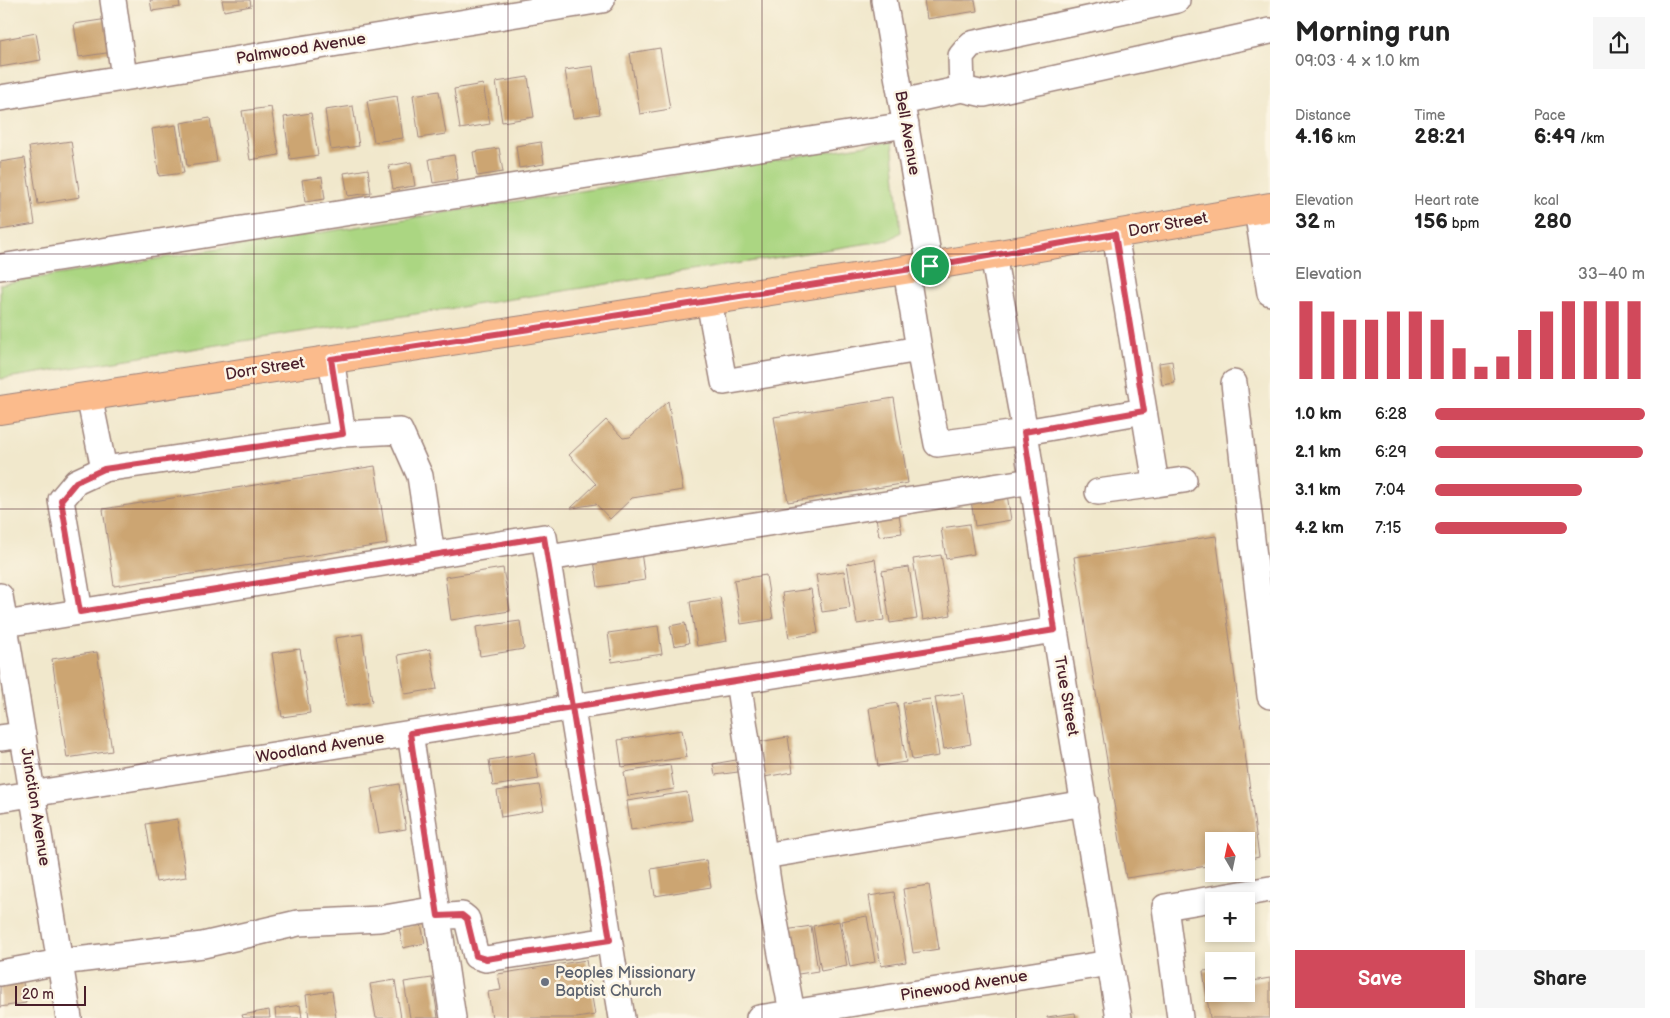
<!DOCTYPE html>
<html lang="en">
<head>
<meta charset="utf-8">
<style>
	body { margin:0; font-family:"Balsamiq Sans",sans-serif; background:#f6f6f6; color:#222; height:100vh; display:flex; flex-direction:column; font-size:19px; white-space:nowrap }
	* { box-sizing:border-box; margin:0 }
	p { font-size:16px; color:#767676 }
	.icon { flex:none; width:28px; height:28px; fill:none; stroke:currentColor; stroke-width:2; stroke-linecap:round; stroke-linejoin:round }
	.map { position:relative; flex:1; overflow:hidden }
	.drawer { display:flex; flex-direction:column; background:#fff; width:400px }
	.drawer>* { flex:none }
	.needle { width:32px; rotate:351deg }
	.fabs { position:absolute; left:1205px; top:832px; display:grid; gap:10px }
	.fabs a { display:grid; place-items:center; width:50px; height:50px; border-radius:0px; background:#fff; box-shadow:0 2px 8px #0003; font-size:25px }
	.scale { position:absolute; left:15px; bottom:12px; width:71px; box-sizing:border-box; padding-left:5px; border:2px solid #4a1f2b; border-top:0; font-size:14px; line-height:18px; white-space:nowrap; color:#4a1f2b; -webkit-text-stroke:4px #fcf5e5; paint-order:stroke }
	.pin { position:absolute; display:grid; place-items:center; width:42px; height:42px; color:#fff; margin:-21px; border:2px solid #fff; border-radius:50%; box-shadow:0 1px 5px #0007 }
	.round { display:grid; place-items:center; flex:none; width:52px; height:52px; border-radius:0px; background:#f6f6f6 }
	.overview { display:flex; align-items:center; justify-content:space-between; height:85px; padding:0 25px }
	h1 { font-size:28px; font-weight:800; line-height:38px }
	.figures { display:grid; grid-template-columns:repeat(3,1fr); gap:8px; height:85px; padding:5px 25px }
	.figures div { display:grid; align-content:center }
	.figures b { font-size:21px; font-weight:800 }
	.figures small { font-size:14px; font-weight:400 }
	.figures p { font-size:14px }
	.chart { height:140px; padding:10px 25px }
	.chart p { display:flex; justify-content:space-between }
	.chart svg { width:100%; height:90px; margin-top:5px; stroke:#d1495b; stroke-width:6 }
	.cta { display:flex; gap:10px; margin-top:auto; padding:10px 25px }
	.cta a { flex:1; height:58px; border-radius:0px; background:#d1495b; color:#fff; font-size:20px; font-weight:800; line-height:58px; text-align:center }
	.cta a+a { background:#f6f6f6; color:#222 }
	ul { padding:0 25px; list-style:none; font-size:16px }
	li { display:grid; grid-template-columns:80px 60px 1fr; align-items:center; height:38px }
	li i { height:12px; border-radius:6px; background:#d1495b }
	main { display:flex; flex:1; min-height:0 }
	.map>svg:first-child { display:block }
	.green { fill:#abd682; stroke:#7a7a56 }
	.building { fill:#cca572 }
	.lines { fill:none; stroke-linecap:round; stroke-linejoin:round }
	.minor-casing { stroke:#9e847c; stroke-width:28 }
	.major-casing { stroke:#9e847c; stroke-width:30 }
	.minor { stroke:#fff; stroke-width:25 }
	.major { stroke:#fbbb8c; stroke-width:28 }
	.route-casing { stroke:#fff; stroke-width:10 }
	.route { stroke:#d1495b; stroke-width:6 }
	.grid { fill:none; stroke:#4a1f2b; stroke-width:1; stroke-opacity:0.55 }
	.worship-dot { fill:#6b7280; stroke:#fcf5e5; stroke-width:2 }
	.labels { text-anchor:middle; dominant-baseline:central; stroke-width:5; stroke-linejoin:round; paint-order:stroke }
	.street-label { font-size:16px; fill:#4a1f2b; stroke:#fcf5e5 }
	.worship-label { font-size:16px; fill:#5b616d; stroke:#fcf5e5; text-anchor:start }
</style>
</head>
<body>
<main>
<div class="map">
<svg width="1270" height="1018" viewBox="0 0 1270 1018">
	<rect width="100%" height="100%" fill="#fcf5e5"/>
	<filter id="ink" filterUnits="userSpaceOnUse"><feTurbulence type="fractalNoise" baseFrequency=".02" numOctaves="2"/><feDisplacementMap in="SourceGraphic" scale="10" xChannelSelector="R" yChannelSelector="G"/><feConvolveMatrix kernelMatrix="1 2 1 2 8 2 1 2 1" color-interpolation-filters="sRGB"/></filter>
	<filter id="wash" filterUnits="userSpaceOnUse"><feTurbulence type="fractalNoise" baseFrequency=".0096" numOctaves="4" result="noise"/><feDisplacementMap in="SourceGraphic" scale="20" xChannelSelector="R" yChannelSelector="G"/><feGaussianBlur stdDeviation="1.12" result="paint"/><feColorMatrix in="noise" values="0 0 0 0 0 0 0 0 0 0 0 0 0 0 0 0 0 1.4 0 .05"/><feComposite in="paint" operator="in"/></filter>
	<g filter="url(#wash)">
		<rect width="100%" height="100%" fill="#f1e8cc"/>
		<!-- green -->
		<path class="green" d="M892,141l9,91 -12,8 -889,139v-95z"/>
		<g id="blocks">
			<!-- building -->
			<path class="building" d="M150,0h29l1,7 -28,4z
				M222,0h28l1,6 -27,5z
				M924,0h51l2,11 -50,8z
				M108,19l5,33 -34,5 -5,-33z
				M36,33l5,27 -41,7v-27z
				M660,48l10,61 -30,5 -10,-61z
				M593,66l7,48 -27,4 -8,-48z
				M528,77l6,40 -32,5 -6,-40z
				M483,84l7,40 -30,5 -6,-40z
				M439,91l7,43 -27,4 -6,-43z
				M397,96l6,42 -29,4 -7,-41z
				M353,106l6,40 -28,4 -6,-40z
				M271,107l8,48 -29,5 -8,-49z
				M311,113l7,42 -28,4 -6,-42z
				M210,118l7,44 -30,4 -6,-43z
				M176,125l8,48 -25,3 -7,-47z
				M71,141l9,56 -42,7 -9,-57z
				M541,142l3,22 -25,4 -3,-22z
				M499,148l4,24 -26,4 -4,-24z
				M454,155l4,24 -25,4 -4,-24z
				M25,158l10,66 -35,6v-68z
				M411,162l4,24 -22,3 -4,-23z
				M368,169l3,24 -23,3 -4,-23z
				M322,177l3,22 -20,3 -3,-22z
				M1172,361l3,22 -13,2 -3,-22z
				M894,398l14,85 -120,19 -14,-85z
				M668,401l15,89 -51,8 -22,21 -14,-15 -25,4 25,-24 -27,-29 37,-35 17,18 7,-1z
				M375,466l12,78 -273,42 -11,-77z
				M1006,488l5,32 -36,6 -5,-32z
				M898,508l4,25 -23,3 -4,-25z
				M969,524l5,30 -28,5 -5,-31z
				M1216,536l43,321 -13,3v-19h-32v24l-88,13 -52,-321z
				M641,552l4,28 -47,7 -4,-27z
				M941,555l10,60 -28,5 -10,-61z
				M875,559l9,61 -27,4 -10,-60z
				M909,567l8,52 -27,4 -8,-52z
				M503,568l7,43 -59,9 -6,-43z
				M844,571l6,37 -28,4 -6,-37z
				M766,575l7,44 -32,5 -7,-44z
				M811,589l7,44 -29,5 -7,-45z
				M720,597l7,44 -30,5 -7,-44z
				M520,621l4,28 -44,7 -4,-29z
				M685,623l4,20 -15,3 -4,-20z
				M658,626l4,28 -50,8 -4,-29z
				M362,634l10,68 -26,4 -11,-68z
				M300,649l10,64 -28,4 -10,-64z
				M430,649l7,40 -32,5 -7,-39z
				M97,652l15,99 -45,7 -15,-99z
				M963,693l8,51 -27,5 -9,-52z
				M930,699l9,57 -27,4 -9,-57z
				M897,703l9,59 -28,4 -9,-58z
				M682,730l5,27 -65,10 -4,-27z
				M788,737l5,35 -29,5 -5,-35z
				M534,753l5,26 -46,7 -4,-26z
				M736,760l2,12 -23,3 -2,-11z
				M670,765l4,24 -46,7 -4,-24z
				M399,784l7,45 -27,4 -8,-44z
				M539,785l5,25 -43,7 -4,-26z
				M687,792l5,28 -61,10 -4,-29z
				M177,819l9,58 -30,5 -10,-58z
				M706,860l5,27 -56,9 -4,-27z
				M929,885l10,64 -26,4 -10,-64z
				M894,892l12,70 -25,4 -12,-70z
				M867,916l8,46 -25,5 -9,-46z
				M839,921l8,45 -26,5 -8,-45z
				M421,924l4,19 -22,5 -4,-20z
				M811,926l7,45 -26,4 -7,-45z
				M586,960l9,55 -18,3h-85l-4,-26 13,-2 -3,-16z
				M1214,970v24h32v-12l24,-4v40h-60l-7,-47z
				M22,975l4,28 -26,4v-28z
				M432,978l6,40h-28l-6,-36z
				M395,980l6,38h-25l-6,-34z
				M332,991l4,27h-27l-3,-23z
				M300,1005l2,13h-26l-1,-9z
				M269,1010l1,8h-27l-1,-3z
				M1075,1013l1,5h-29v-1z"/>
		</g>
	</g>
	<g filter="url(#ink)">
		<use href="#blocks" fill-opacity="0" stroke="#9e847c" stroke-width="1"/>
		<g class="lines">
			<!-- minor casing -->
			<g class="minor-casing">
				<path id="minor" d="M113,0l11,77
					M884,0l46,266
					M962,89l-1,-33 10,-12 206,-44
					M0,98l602,-98
					M902,102l60,-13 22,5 286,-63
					M1257,210l13,83
					M993,255l32,177 30,198 64,388
					M0,267l906,-142
					M906,270l13,79
					M709,301l15,81 195,-33 18,95 88,-12 119,-21 -29,-177
					M1234,383l36,313
					M89,396l15,73
					M343,434l57,-3 20,45 12,79
					M1156,484l28,-4
					M1098,492l58,-8 -12,-73
					M548,558l484,-77
					M0,596l69,422
					M80,612l-19,-112 15,-18 28,-13 239,-35 -12,-75
					M5,624l539,-87 78,481
					M738,681l32,214 23,123
					M410,733l43,285
					M0,738l23,-3
					M0,799l1055,-169
					M764,856l321,-53
					M438,917l24,-2 5,4 9,37 10,3 123,-19
					M0,973l60,-11 143,-17 95,-22 81,-4 58,-10
					M759,1018l351,-55
					M1180,1018l-15,-111 105,-18"/>
			</g>
			<!-- major casing -->
			<g class="major-casing">
				<path id="major" d="M0,410l543,-83 387,-61 340,-59"/>
			</g>
			<!-- minor -->
			<use href="#minor" class="minor"/>
			<!-- major -->
			<use href="#major" class="major"/>
		</g>
	</g>
	<g class="lines" filter="url(#ink)">
		<!-- route casing -->
		<g class="route-casing">
			<path id="route" d="M930,266l-387,61 -212,32 12,75 -239,35 -28,13 -15,18 19,112 464,-75 28,170 -162,26 28,183 24,-1 5,4 9,37 10,3 124,-19 -38,-233 483,-77 -31,-198 120,-21 -29,-177 -185,32"/>
		</g>
		<!-- route -->
		<use href="#route" class="route"/>
	</g>
	<!-- grid -->
	<path class="grid" d="M254,0v1018M508,0v1018M762,0v1018M1016,0v1018M0,254h1270M0,509h1270M0,764h1270"/>
	<!-- markers -->
	<circle class="worship-dot" cx="545" cy="982" r="5"/>
	<g class="labels">
		<!-- street labels -->
		<g class="street-label">
			<text transform="translate(301 49) rotate(-9)">Palmwood Avenue</text>
			<text transform="translate(907 133) rotate(80)">Bell Avenue</text>
			<text transform="translate(1168 225) rotate(-10)">Dorr Street</text>
			<text transform="translate(265 369) rotate(-9)">Dorr Street</text>
			<text transform="translate(1066 696) rotate(80)">True Street</text>
			<text transform="translate(320 748) rotate(-9)">Woodland Avenue</text>
			<text transform="translate(35 807) rotate(81)">Junction Avenue</text>
			<text transform="translate(964 986) rotate(-9)">Pinewood Avenue</text>
		</g>
		<!-- worship labels -->
		<g class="worship-label">
			<text x="555" y="973">Peoples Missionary<tspan x="555" dy="18">Baptist Church</tspan></text>
		</g>
	</g>
</svg>
<div class="fabs">
<a><svg class="needle" viewBox="-14 -14 28 28"><path d="M0-13l5 13h-10z" fill="#e53935"/><path d="M0 13l5-13h-10z" fill="#767676"/></svg></a>
<a>+</a>
<a>−</a>
</div>
<div class="scale">20 m</div>
<div class="pin" style="left:930px;top:266px;background:#1e9e55"><svg class="icon" aria-label="arrive" viewBox="0 0 24 24"><path d="M6 21V4h12l-3 4 3 4H6"/></svg></div>
</div>
<section class="drawer">
<div class="overview"><div><h1>Morning run</h1><p>09:03 · 4 × 1.0 km</p></div><a class="round"><svg class="icon" aria-label="share" viewBox="0 0 24 24"><path d="M12 15V3M7 8l5-5 5 5M5 13v7h14v-7"/></svg></a></div>
<div class="figures">
<div><p>Distance</p><b>4.16<small> km</small></b></div>
<div><p>Time</p><b>28:21</b></div>
<div><p>Pace</p><b>6:49<small> /km</small></b></div>
</div>
<div class="figures">
<div><p>Elevation</p><b>32<small> m</small></b></div>
<div><p>Heart rate</p><b>156<small> bpm</small></b></div>
<div><p>kcal</p><b>280</b></div>
</div>
<div class="chart"><p><span>Elevation</span>33–40 m</p>
<svg viewBox="0 0 160 44" preserveAspectRatio="none"><path d="M5 44V6M15 44V11M25 44V15M35 44V15M45 44V11M55 44V11M65 44V15M75 44V29M85 44V38M95 44V33M105 44V20M115 44V11M125 44V6M135 44V6M145 44V6M155 44V6"/></svg>
</div>
<ul>
<li><b>1.0 km</b>6:28<i style="width:100%"></i></li>
<li><b>2.1 km</b>6:29<i style="width:99%"></i></li>
<li><b>3.1 km</b>7:04<i style="width:70%"></i></li>
<li><b>4.2 km</b>7:15<i style="width:63%"></i></li>
</ul>
<div class="cta"><a>Save</a><a>Share</a></div>
</section>
</main>
</body>
</html>
